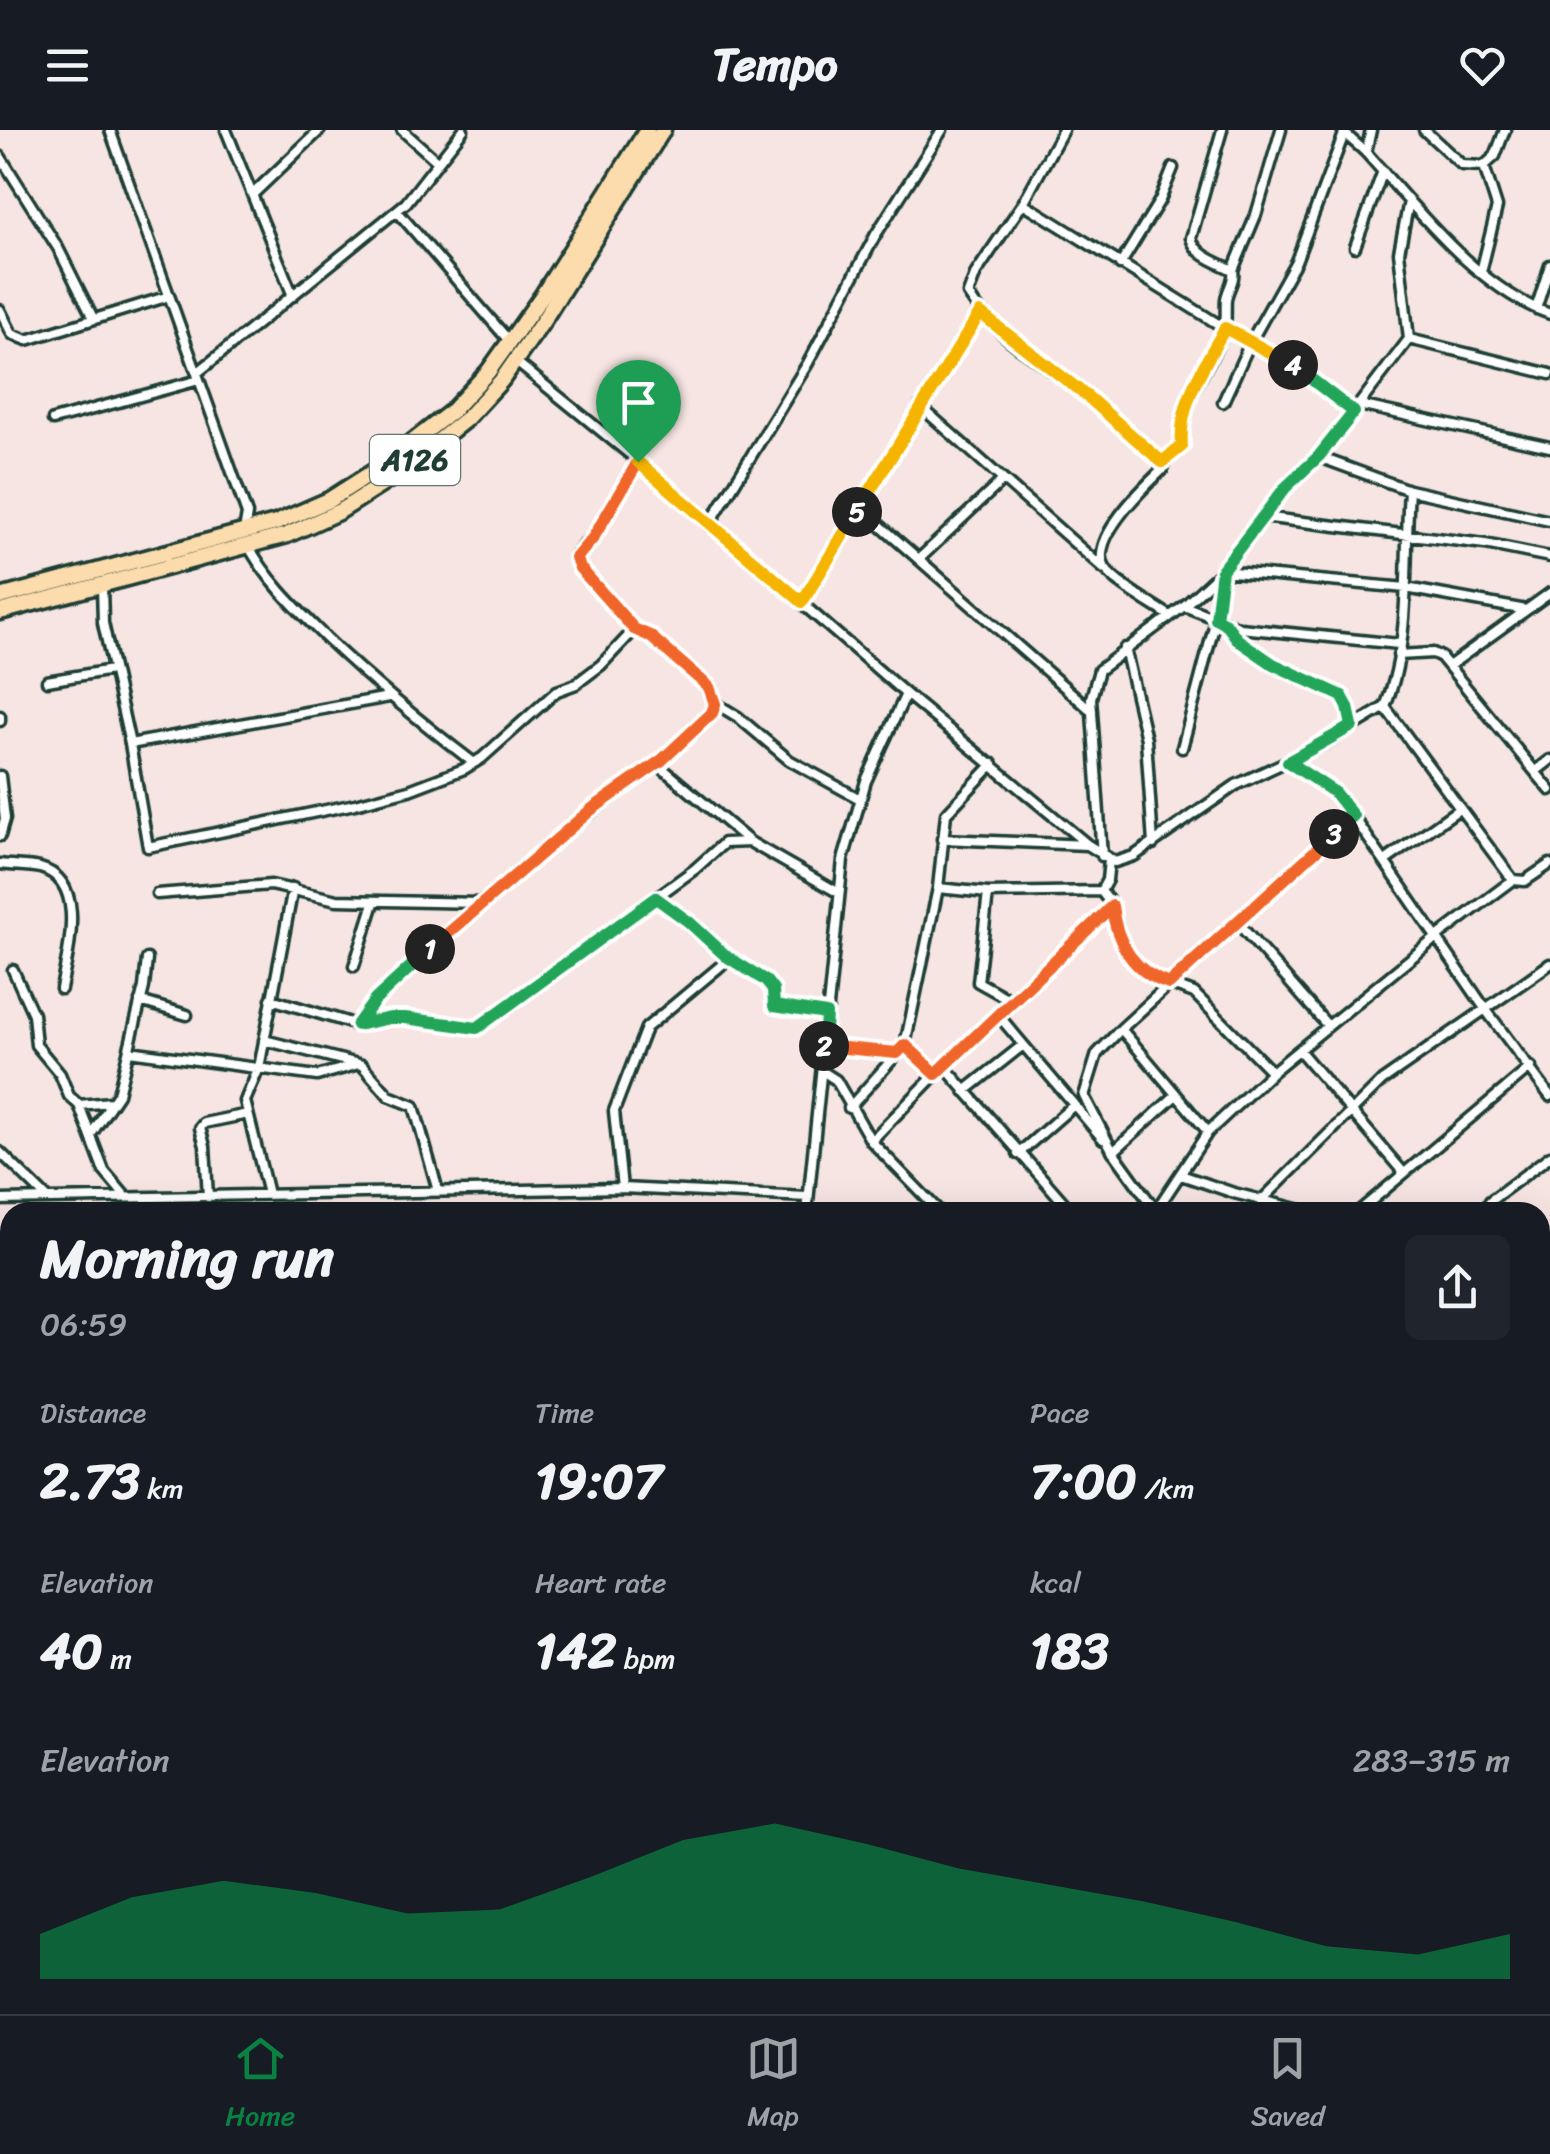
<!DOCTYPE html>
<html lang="en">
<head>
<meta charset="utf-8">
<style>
	body { margin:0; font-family:Sriracha,sans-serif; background:#20242c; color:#f1f3f6; height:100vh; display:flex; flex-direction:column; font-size:38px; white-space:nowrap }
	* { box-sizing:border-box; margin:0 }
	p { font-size:32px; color:#9ea1a6 }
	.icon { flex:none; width:55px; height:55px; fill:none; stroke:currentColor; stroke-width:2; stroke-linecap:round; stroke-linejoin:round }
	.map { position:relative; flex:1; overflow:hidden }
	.drawer { position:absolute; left:0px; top:1072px; width:1550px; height:812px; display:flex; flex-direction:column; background:#171b24; border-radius:30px 30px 0 0; box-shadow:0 10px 40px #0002 }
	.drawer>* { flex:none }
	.pin { position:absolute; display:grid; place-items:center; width:85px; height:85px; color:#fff; margin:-102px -42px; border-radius:50% 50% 50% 0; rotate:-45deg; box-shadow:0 0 10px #0007 }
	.pin .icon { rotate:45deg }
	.km { position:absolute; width:50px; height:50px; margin:-25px; border-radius:50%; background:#222; color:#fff; font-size:28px; line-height:50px; text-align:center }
	.round { display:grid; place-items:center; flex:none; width:105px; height:105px; border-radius:15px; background:#20242c }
	.overview { display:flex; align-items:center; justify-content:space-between; height:170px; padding:0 40px }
	h1 { font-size:55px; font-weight:800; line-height:75px }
	.metrics { display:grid; grid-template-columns:repeat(3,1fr); gap:15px; height:170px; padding:10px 40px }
	.metrics div { display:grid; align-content:center }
	.metrics b { font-size:50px; font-weight:800 }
	.metrics small { font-size:28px; font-weight:400 }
	.metrics p { font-size:28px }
	.chart { height:280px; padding:20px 40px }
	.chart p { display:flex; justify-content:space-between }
	.chart svg { width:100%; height:180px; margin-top:10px; fill:#0b8043; opacity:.7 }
	header { display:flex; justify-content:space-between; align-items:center; height:130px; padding:0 40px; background:#171b24; font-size:45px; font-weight:800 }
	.tabs { display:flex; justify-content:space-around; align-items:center; height:140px; border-top:2px solid #363941; background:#171b24; font-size:28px; color:#9ea1a6 }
	.tabs a { display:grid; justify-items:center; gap:5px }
	.tabs .current { color:#0b8043 }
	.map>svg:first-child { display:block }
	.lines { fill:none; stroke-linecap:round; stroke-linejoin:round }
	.street-casing { stroke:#1f3d34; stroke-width:15 }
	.primary-casing { stroke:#1f3d34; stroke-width:19 }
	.highway-casing { stroke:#1f3d34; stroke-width:21 }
	.street { stroke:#fff; stroke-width:8 }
	.primary { stroke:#fcdcac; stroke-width:11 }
	.highway { stroke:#fcdcac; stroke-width:14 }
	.split-1-casing { stroke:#fff; stroke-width:20 }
	.split-2-casing { stroke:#fff; stroke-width:20 }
	.split-3-casing { stroke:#fff; stroke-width:20 }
	.split-4-casing { stroke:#fff; stroke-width:20 }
	.split-5-casing { stroke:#fff; stroke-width:20 }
	.split-6-casing { stroke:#fff; stroke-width:20 }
	.split-1 { stroke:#f0652b; stroke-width:12 }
	.split-2 { stroke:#22a559; stroke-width:12 }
	.split-3 { stroke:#f0652b; stroke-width:12 }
	.split-4 { stroke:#22a559; stroke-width:12 }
	.split-5 { stroke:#f5b400; stroke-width:12 }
	.split-6 { stroke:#f5b400; stroke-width:12 }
	.labels { text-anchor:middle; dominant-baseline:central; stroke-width:8; stroke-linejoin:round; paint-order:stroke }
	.shield { fill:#fff; stroke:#627771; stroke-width:2.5 }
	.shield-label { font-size:30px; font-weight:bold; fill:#1f3d34 }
</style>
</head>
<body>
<header><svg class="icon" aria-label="menu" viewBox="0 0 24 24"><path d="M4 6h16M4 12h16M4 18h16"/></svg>Tempo<svg class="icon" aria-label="heart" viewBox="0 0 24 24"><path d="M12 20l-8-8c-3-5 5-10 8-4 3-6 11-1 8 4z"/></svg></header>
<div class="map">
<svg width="1550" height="1884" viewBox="0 0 1550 1884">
	<rect width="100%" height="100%" fill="#f6e5e2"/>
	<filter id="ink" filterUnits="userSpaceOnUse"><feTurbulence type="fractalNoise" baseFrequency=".01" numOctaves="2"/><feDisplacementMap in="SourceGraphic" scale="20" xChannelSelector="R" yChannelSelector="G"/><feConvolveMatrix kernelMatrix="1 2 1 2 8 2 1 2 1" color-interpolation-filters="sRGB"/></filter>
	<g filter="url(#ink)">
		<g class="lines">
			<!-- street casing -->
			<g class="street-casing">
				<path id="street" d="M110,0l137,384 -3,18
					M226,0l67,166
					M402,0l36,32
					M1063,0l-40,73 -47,70 -8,21c28,45 78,70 119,102 26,21 52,45 77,67l-1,6c-19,18 -75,71 -58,99 9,15 49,37 65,48
					M1222,0l-31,108c5,18 26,24 42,32
					M1342,0c8,10 20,17 28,27 49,55 109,132 180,157
					M1424,0l38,35 22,1 11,-10 10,-26
					M1366,22l5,-22
					M0,26l58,92 35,70
					M253,64l67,-64
					M1023,73l216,134 57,29 58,46
					M397,81l113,131
					M1355,117l28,-76
					M1120,135l40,-65 13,-32
					M1481,142l16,-65 -13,-41
					M1536,179l14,-44
					M0,180l12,24 15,6 142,-44
					M1409,209l141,35
					M515,231l123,100 268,233 182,151 27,17 19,-6 102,-71 88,-41 61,-37c27,-67 19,-146 24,-217
					M197,243l209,-170 57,-73
					M1223,272l27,-59 46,-82 48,-127
					M1359,275l191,42
					M920,276l184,163
					M53,290l146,-40
					M1319,327l90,33 141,31
					M638,331l-45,77 -10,7 -7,13 4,9 55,62 15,7 59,51 6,16 -2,10 -51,48v7l88,74 89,51
					M1162,332l20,-16c-5,-47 28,-75 42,-116 3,-9 1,-21 2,-31 2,-11 9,-18 7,-29l23,-55 25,-85
					M859,377l233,204
					M1262,387l223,27 65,13
					M709,395l99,-162 67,-127 67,-106
					M248,415c20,37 49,64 79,94 48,46 95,84 147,124
					M919,429l84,-79
					M1222,441l184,17 120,22
					M102,455l1,38 27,121 259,-47
					M802,472l178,-289
					M1184,476l56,22 159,16
					M1226,494l12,16 35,25 69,31 7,11 2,19
					M1125,518l21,91 7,105
					M1398,525l35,-2 8,4 109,133
					M1449,536l101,-73
					M47,551l65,-11
					M715,573l23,14 51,43 71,39
					M1385,577l128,173
					M0,586v5
					M130,614l18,103 207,-43 54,-14 55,-21 18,-11 75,-67 19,-7 25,-19 34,-36
					M1182,618l34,-129 6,-48
					M1288,632l46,30 19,24 133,194 64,86
					M1536,641l14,-11
					M0,646l5,43 -5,17
					M942,709l145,6
					M1102,726l-11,-158 8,-28 85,-64 38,-35 63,-83 34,-31 90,-118 -10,-87 10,-51
					M1385,731l74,-52
					M0,734c13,2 27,1 40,4 49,13 27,87 21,121
					M938,758l50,5 113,-2 11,14 11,43 27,29 44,16 78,79
					M1101,761l6,-11 2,-20
					M988,763l-10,89 34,19
					M157,764l114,-9 66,15 143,3
					M656,768l33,23 38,35 39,25 7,9 1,15 52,9
					M1237,792l91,104
					M354,836l20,-63
					M13,840l20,44 3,31 24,29 9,22 10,9 25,66 22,26
					M271,869l86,26 32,-7h16l72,10 218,-159 29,-26 26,-1
					M140,871l47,14
					M999,886l104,123
					M357,895c17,-30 48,-53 74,-77 73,-67 148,-131 231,-187
					M1121,899l87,103
					M264,910l98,25 27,31 25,10 24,85
					M905,915l31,29
					M824,917l73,6
					M1299,920l104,122
					M129,921l188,25 38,-11
					M944,936l128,146
					M822,941l14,9 35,61 69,71
					M965,961l58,-46
					M79,975l32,-3
					M849,978l56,-63 33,-157 8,-74 47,-50
					M92,1003l26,-39 26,-107 3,-28
					M871,1011l65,-67 176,-169
					M1112,1020l44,61
					M0,1022l47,46
					M1113,1022l-29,-56 13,-42 24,-25 232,-213
					M1113,1022l63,-57
					M1018,1024l56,-49
					M1181,1045l53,18 75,19
					M622,1058l-8,-77 32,-83 84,-70
					M268,1064l-23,-93 14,-33 34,-180
					M208,1067l-3,-51 -5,-18 4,-5 44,-9
					M0,1070l622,-12 185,9
					M1261,1071l121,-120 168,-117
					M807,1082l36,-352 23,-79 40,-87
					M1155,1082l53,-80 64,-60 165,-135 76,-57 12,1 25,-17
					M1358,1082l173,-145
					M1482,1082l8,-11 60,-45
					M1540,1239l10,-3
					M1540,1368l10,-4
					M1540,1395l10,12
					M1540,1497l10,-3
					M1540,1546l10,-3
					M916,1875l1,9
					M1115,1875l2,9"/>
			</g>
			<!-- primary casing -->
			<g class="primary-casing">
				<path id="primary" d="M1540,1707l10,-4
					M1133,1884l18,-9"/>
			</g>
			<!-- highway casing -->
			<g class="highway-casing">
				<path id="highway" d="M0,467l276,-74 53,-23 47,-30 75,-58 37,-40 54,-76 105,-166
					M0,482l287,-77 53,-24 49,-31 77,-61 35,-38 40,-57 122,-194"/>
			</g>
			<!-- street -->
			<use href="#street" class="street"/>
			<!-- primary -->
			<use href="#primary" class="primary"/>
			<!-- highway -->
			<use href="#highway" class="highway"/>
		</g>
	</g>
	<g class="lines" filter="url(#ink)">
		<!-- split-1 casing -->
		<g class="split-1-casing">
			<path id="split-1" d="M430,819l162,-140 70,-49 50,-47 3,-9 -6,-17 -59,-51 -16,-7 -54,-61 -4,-10 17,-20 45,-76"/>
		</g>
		<!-- split-2 casing -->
		<g class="split-2-casing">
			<path id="split-2" d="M430,819l-55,51 -18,25 33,-7h15l72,10 179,-130 33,24 37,34 40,25 7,9 1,16 52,8 -2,32"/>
		</g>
		<!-- split-3 casing -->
		<g class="split-3-casing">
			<path id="split-3" d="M824,916l73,7 8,-8 31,29 176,-168c4,36 21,66 57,78l165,-150"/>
		</g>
		<!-- split-4 casing -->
		<g class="split-4-casing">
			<path id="split-4" d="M1293,235l61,47 -35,44 -34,32 -63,82 -6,49 10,5 12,16 35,24 69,32 6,11 4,19 -64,36 46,30 19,24 -19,18"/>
		</g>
		<!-- split-5 casing -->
		<g class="split-5-casing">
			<path id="split-5" d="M857,382l123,-199 108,84 74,65 20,-16c-4,-43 23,-81 43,-118l68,37"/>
		</g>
		<!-- split-6 casing -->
		<g class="split-6-casing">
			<path id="split-6" d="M638,332l164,140 55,-90"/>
		</g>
		<!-- split-1 -->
		<use href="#split-1" class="split-1"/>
		<!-- split-2 -->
		<use href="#split-2" class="split-2"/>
		<!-- split-3 -->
		<use href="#split-3" class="split-3"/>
		<!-- split-4 -->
		<use href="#split-4" class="split-4"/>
		<!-- split-5 -->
		<use href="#split-5" class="split-5"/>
		<!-- split-6 -->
		<use href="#split-6" class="split-6"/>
	</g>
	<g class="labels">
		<!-- shield labels -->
		<rect class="shield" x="370" y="305" width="90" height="50" rx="8"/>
		<g class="shield-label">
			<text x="415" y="330">A126</text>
		</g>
	</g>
</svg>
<div class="pin" style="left:638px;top:332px;background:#1e9e55"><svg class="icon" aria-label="arrive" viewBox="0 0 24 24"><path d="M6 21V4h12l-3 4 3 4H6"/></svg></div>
<b class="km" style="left:430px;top:819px">1</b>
<b class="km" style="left:824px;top:916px">2</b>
<b class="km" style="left:1334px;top:704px">3</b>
<b class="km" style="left:1293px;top:235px">4</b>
<b class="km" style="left:857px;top:382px">5</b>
<section class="drawer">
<div class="overview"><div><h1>Morning run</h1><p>06:59</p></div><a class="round"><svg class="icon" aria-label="share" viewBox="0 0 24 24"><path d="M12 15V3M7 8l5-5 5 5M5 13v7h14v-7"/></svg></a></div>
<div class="metrics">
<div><p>Distance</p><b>2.73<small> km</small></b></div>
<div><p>Time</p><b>19:07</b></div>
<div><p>Pace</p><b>7:00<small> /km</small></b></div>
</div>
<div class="metrics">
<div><p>Elevation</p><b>40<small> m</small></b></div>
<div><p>Heart rate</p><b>142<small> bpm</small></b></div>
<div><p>kcal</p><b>183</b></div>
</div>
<div class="chart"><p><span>Elevation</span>283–315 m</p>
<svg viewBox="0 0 160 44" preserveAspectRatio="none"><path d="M0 44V33L10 24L20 20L30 23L40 28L50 27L60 19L70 10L80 6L90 11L100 17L110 21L120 25L130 30L140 36L150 38L160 33V44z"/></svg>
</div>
</section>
</div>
<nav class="tabs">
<a class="current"><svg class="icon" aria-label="home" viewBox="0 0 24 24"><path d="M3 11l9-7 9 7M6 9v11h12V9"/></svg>Home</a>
<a><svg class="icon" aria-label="map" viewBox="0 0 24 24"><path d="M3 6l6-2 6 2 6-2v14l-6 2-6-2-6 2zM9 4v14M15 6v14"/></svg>Map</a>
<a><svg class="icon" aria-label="saved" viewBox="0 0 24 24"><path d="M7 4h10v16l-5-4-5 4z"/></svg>Saved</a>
</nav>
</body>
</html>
